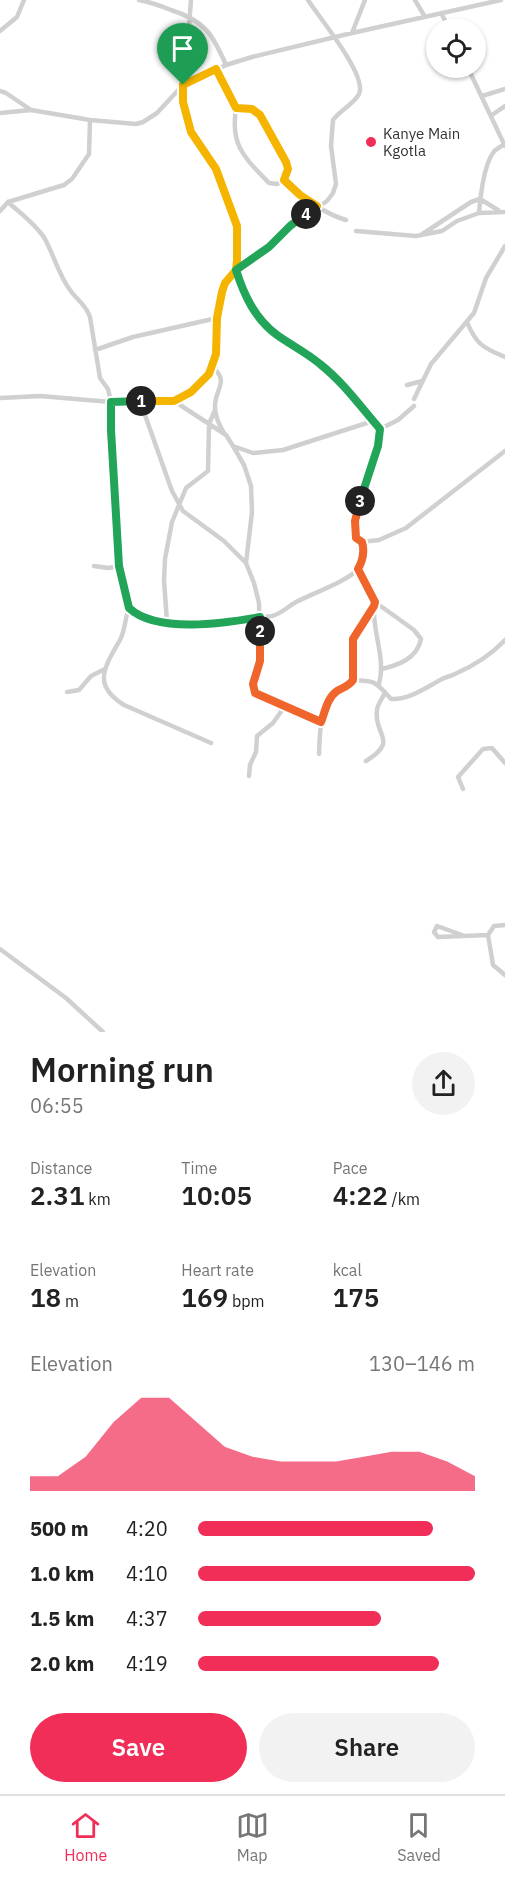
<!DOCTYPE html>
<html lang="en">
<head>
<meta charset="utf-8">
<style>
	body { margin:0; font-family:"IBM Plex Sans",sans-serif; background:#f2f2f2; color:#222; height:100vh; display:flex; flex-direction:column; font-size:22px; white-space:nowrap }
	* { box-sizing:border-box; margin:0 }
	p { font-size:20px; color:#767676 }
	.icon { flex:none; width:33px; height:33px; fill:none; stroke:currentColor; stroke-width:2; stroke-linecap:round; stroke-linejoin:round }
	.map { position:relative; height:1032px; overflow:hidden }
	.side { display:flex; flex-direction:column; background:#fff; flex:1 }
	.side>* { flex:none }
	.buttons { position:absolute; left:426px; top:18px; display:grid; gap:12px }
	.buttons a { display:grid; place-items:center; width:60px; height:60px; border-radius:50%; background:#fff; box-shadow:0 2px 4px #0004; font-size:30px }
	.pin { position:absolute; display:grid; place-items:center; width:51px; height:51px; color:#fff; margin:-62px -26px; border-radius:50% 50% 50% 0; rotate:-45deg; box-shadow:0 0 6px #0007 }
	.pin .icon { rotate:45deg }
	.km { position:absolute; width:30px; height:30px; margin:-15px; border-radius:50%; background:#222; color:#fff; font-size:16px; line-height:30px; text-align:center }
	.round { display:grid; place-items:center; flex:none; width:63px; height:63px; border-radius:32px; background:#f2f2f2 }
	.overview { display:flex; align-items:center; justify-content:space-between; height:102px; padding:0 30px }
	h1 { font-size:33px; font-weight:600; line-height:45px }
	.metrics { display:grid; grid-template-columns:repeat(3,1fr); gap:9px; height:102px; padding:6px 30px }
	.metrics div { display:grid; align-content:center }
	.metrics b { font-size:26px; font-weight:600 }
	.metrics small { font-size:16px; font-weight:400 }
	.metrics p { font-size:16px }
	.chart { height:168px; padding:12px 30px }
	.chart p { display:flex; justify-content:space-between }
	.chart svg { width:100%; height:108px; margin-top:6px; fill:#f12e57; opacity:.7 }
	.cta { display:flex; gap:12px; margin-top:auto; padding:12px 30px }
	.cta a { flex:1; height:69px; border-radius:36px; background:#f12e57; color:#fff; font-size:24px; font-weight:600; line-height:69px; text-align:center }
	.cta a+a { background:#f2f2f2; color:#222 }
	ul { padding:0 30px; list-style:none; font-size:20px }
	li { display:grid; grid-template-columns:96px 72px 1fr; align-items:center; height:45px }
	li i { height:15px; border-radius:8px; background:#f12e57 }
	.dock { display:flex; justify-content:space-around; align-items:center; height:84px; border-top:2px solid #e0e0e0; background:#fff; font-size:16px; color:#767676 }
	.dock a { display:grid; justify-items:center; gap:3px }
	.dock .current { color:#f12e57 }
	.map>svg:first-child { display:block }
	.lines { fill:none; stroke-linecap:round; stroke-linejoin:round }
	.minor { stroke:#d0d0d0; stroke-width:4.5 }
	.split-1-casing { stroke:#fff; stroke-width:12 }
	.split-2-casing { stroke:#fff; stroke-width:12 }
	.split-3-casing { stroke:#fff; stroke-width:12 }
	.split-4-casing { stroke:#fff; stroke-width:12 }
	.split-5-casing { stroke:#fff; stroke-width:12 }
	.split-1 { stroke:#f5b400; stroke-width:8 }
	.split-2 { stroke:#22a559; stroke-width:8 }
	.split-3 { stroke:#f0652b; stroke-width:8 }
	.split-4 { stroke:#22a559; stroke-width:8 }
	.split-5 { stroke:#f5b400; stroke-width:8 }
	.poi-dot { fill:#f12e57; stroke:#fff; stroke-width:2 }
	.labels { text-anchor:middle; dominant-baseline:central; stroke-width:6; stroke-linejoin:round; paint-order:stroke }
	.poi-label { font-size:15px; fill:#333; stroke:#fff; text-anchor:start }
</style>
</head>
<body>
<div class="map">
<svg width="505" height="1032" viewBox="0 0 505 1032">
	<rect width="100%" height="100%" fill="#fff"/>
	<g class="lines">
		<!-- minor -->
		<path class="minor" d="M139,0c11,2 22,6 32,10 34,11 41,23 55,55
			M415,0l10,17
			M441,13l8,15
			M0,31l17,-14 7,-17
			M352,33l13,-33
			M468,68l37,78
			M216,69l20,40c7,-1 14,-2 20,2 10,7 29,43 31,55 1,6 0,9 -3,14
			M0,91l6,2 25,17
			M482,96l23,-7
			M236,109c-6,37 9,49 33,74l8,1 7,-4c18,17 38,33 62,40
			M0,113l31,-3 59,10 46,4 7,-2 14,-9 26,-28 43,-20 26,-8 100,-24 149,-33
			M492,115l13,-9
			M8,202c12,11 28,22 37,37 9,17 14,36 25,51 7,10 16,15 20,27l10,61 8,11 3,13v28l8,136 3,21 9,23c41,25 96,12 141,6 9,-2 15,-9 24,-14 15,-8 52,-21 62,-33 6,-7 6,-19 4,-27l-6,-4c-3,-38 19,-72 24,-109l-24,-31 -36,-34 -52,-36 -15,-19 -12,-23 -5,-16 1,-44 -21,-57 -25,-37 -8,-30 8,-102
			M0,211l8,-9 56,-17 8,-6 17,-25 1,-34
			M479,213c1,-15 5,-48 14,-60 2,-4 8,-6 11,-9
			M356,231l60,5 26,-5 15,-10 22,-8 26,-1
			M421,235l50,-33 9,-3 18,11
			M467,322c9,22 16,26 38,35
			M95,350l38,-13 84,-19
			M212,367c18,14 3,22 3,39 0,9 4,19 9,27
			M407,385l15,-4
			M0,398l40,-2 71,6h43l20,-1 17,-9 10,-9 11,-16 6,-28 -1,-21 8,-35 11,-13 33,-23 21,-21 37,-25 6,-8 3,-9 -5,-38 2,-26c7,-10 21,-16 26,-26 9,-18 -41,-78 -51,-94
			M414,399l17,-35 43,-51 12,-35 19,-32
			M140,401l32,90 11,20 41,30 22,22
			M174,401l52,34 7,11 20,7 30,-3 90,-29
			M380,429l18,-9 16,-14
			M233,446l11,19 7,21 1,26 -6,51 8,20 5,20 1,58 -7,23 2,9 8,4 58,25
			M362,542l17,-2 27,-12 99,-77
			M94,566l14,2 11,-2
			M375,602l39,28 7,9c-4,20 -23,26 -39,30
			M129,608c-4,10 -4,23 -9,32 -16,28 -28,45 4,65l87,38
			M374,609c-1,25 12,50 5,75
			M167,622l-3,-42 1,-21 7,-37 14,-34 22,-17 1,-47 6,-14
			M353,680v-41l7,-13 14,-17 1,-7 -17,-33
			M67,692l12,-2 12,-14 14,-7
			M319,754c1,-19 0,-46 15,-60 7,-6 14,-7 19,-14 25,1 22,2 38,19 18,1 36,-12 51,-20 4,-2 9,-3 13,-5 18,-8 37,-20 50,-34
			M366,761c34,-21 7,-26 11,-51 0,-5 6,-12 8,-18
			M249,776l1,-11 6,-13 1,-16 16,-13 12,-17
			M463,789l-5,-12 25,-28 9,-1 13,15
			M505,925l-11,1 -6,9 5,30 12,10
			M462,935l-25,-9 -3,6 4,5 50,-2
			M0,949l66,49 37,34"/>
	</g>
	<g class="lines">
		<!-- split-1 casing -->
		<g class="split-1-casing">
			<path id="split-1" d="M141,401h33l17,-9 18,-18 7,-20 1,-36 5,-26 3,-9 11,-13 1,-9v-35l-21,-57 -25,-37 -8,-30v-17"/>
		</g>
		<!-- split-2 casing -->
		<g class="split-2-casing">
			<path id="split-2" d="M141,401l-30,1v28l8,136 10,42c28,26 97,15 131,9v14"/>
		</g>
		<!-- split-3 casing -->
		<g class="split-3-casing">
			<path id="split-3" d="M260,631v30l-7,23 2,9 66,29c4,-10 6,-24 16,-31 7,-4 12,-5 16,-11v-41l21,-33 1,-4 -17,-33c5,-9 7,-17 4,-27l-6,-4 -1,-17 5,-20"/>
		</g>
		<!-- split-4 casing -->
		<g class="split-4-casing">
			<path id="split-4" d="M306,214l-16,12 -21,21 -33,23c8,25 19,49 41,65 14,10 30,18 43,29 24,19 40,42 60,65l-2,17 -18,55"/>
		</g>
		<!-- split-5 casing -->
		<g class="split-5-casing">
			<path id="split-5" d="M183,85l33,-16 20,39 16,1 8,6 26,47 2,7 -4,11 16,15 17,11 -11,8"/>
		</g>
		<!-- split-1 -->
		<use href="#split-1" class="split-1"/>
		<!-- split-2 -->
		<use href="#split-2" class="split-2"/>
		<!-- split-3 -->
		<use href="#split-3" class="split-3"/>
		<!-- split-4 -->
		<use href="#split-4" class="split-4"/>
		<!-- split-5 -->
		<use href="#split-5" class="split-5"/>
	</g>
	<!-- markers -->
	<circle class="poi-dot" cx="371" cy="142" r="6"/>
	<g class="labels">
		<!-- poi labels -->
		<g class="poi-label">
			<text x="383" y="133">Kanye Main<tspan x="383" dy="17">Kgotla</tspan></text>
		</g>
	</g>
</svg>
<div class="buttons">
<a><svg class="icon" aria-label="locate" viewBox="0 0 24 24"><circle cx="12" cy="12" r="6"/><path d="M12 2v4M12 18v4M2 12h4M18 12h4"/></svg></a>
</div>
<div class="pin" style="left:183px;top:85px;background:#1e9e55"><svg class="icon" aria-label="arrive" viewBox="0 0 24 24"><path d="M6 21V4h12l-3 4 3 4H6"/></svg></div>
<b class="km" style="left:141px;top:401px">1</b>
<b class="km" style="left:260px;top:631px">2</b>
<b class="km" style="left:360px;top:501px">3</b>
<b class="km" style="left:306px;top:214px">4</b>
</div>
<section class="side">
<div class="overview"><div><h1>Morning run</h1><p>06:55</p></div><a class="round"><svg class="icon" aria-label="share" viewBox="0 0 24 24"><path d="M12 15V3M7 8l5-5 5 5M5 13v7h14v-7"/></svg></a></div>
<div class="metrics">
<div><p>Distance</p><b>2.31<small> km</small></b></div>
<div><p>Time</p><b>10:05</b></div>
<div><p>Pace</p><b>4:22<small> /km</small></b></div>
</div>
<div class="metrics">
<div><p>Elevation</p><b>18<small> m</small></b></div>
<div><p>Heart rate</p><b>169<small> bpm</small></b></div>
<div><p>kcal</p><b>175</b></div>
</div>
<div class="chart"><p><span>Elevation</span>130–146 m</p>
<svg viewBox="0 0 160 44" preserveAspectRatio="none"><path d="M0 44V38L10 38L20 30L30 16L40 6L50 6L60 16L70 26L80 30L90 32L100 32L110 32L120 30L130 28L140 28L150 32L160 38V44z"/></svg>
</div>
<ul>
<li><b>500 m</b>4:20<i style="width:85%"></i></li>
<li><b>1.0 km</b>4:10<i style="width:100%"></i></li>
<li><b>1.5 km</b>4:37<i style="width:66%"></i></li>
<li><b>2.0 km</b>4:19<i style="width:87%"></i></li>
</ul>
<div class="cta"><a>Save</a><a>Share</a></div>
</section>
<nav class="dock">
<a class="current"><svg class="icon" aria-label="home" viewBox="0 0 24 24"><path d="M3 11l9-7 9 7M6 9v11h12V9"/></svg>Home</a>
<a><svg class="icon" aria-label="map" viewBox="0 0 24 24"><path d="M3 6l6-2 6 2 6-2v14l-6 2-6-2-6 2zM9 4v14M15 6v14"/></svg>Map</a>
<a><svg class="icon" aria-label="saved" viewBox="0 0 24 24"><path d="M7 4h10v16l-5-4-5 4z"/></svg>Saved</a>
</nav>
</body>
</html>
